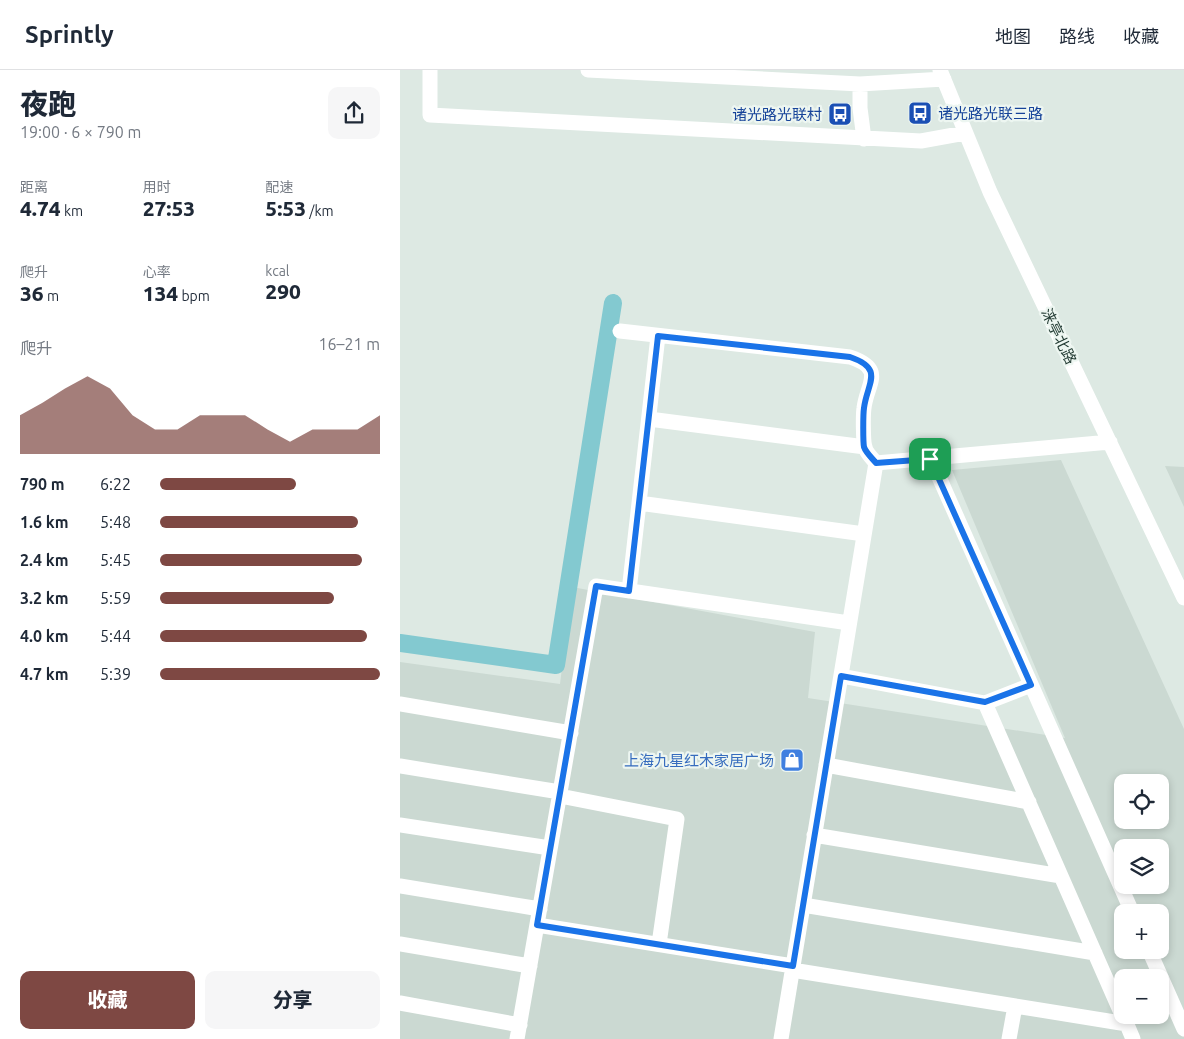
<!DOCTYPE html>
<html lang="zh">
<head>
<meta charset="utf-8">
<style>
	body { margin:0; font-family:Ubuntu,"Noto Sans SC",sans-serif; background:#f6f6f7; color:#1f2937; height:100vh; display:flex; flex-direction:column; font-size:19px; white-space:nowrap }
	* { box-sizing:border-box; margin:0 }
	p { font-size:16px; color:#747a83 }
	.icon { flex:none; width:28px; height:28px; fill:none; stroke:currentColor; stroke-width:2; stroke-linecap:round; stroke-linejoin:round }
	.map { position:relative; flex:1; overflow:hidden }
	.sheet { display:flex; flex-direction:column; background:#fff; width:400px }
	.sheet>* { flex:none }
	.buttons { position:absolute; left:714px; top:704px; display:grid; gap:10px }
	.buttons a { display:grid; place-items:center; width:55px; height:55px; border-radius:10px; background:#fff; box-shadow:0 2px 8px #0003; font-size:25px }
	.pin { position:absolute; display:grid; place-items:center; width:42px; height:42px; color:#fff; margin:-21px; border-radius:10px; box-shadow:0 2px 8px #0006 }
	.round { display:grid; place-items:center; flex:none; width:52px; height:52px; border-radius:10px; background:#f6f6f7 }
	.head { display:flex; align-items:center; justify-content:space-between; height:85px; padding:0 20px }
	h1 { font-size:28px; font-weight:800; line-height:38px }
	.figures { display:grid; grid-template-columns:repeat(3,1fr); gap:8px; height:85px; padding:5px 20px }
	.figures div { display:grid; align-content:center }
	.figures b { font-size:21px; font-weight:800 }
	.figures small { font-size:14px; font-weight:400 }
	.figures p { font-size:14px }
	.chart { height:140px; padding:10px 20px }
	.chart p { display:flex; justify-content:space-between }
	.chart svg { width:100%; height:90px; margin-top:5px; fill:#7e4843; opacity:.7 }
	.button { display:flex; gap:10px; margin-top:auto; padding:10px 20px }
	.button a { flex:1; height:58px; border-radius:10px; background:#7e4843; color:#fff; font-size:20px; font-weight:800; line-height:58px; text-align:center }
	.button a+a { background:#f6f6f7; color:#1f2937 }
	ul { padding:0 20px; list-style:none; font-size:16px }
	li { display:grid; grid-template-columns:80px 60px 1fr; align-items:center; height:38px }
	li i { height:12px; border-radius:6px; background:#7e4843 }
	header { display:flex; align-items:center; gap:30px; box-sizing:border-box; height:70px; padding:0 25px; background:#fff; border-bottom:1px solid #e0e1e3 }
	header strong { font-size:24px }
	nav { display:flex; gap:28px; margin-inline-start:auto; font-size:18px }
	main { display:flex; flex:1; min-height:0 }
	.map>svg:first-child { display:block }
	.built { fill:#cbd9d2; fill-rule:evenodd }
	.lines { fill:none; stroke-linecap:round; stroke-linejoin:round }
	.canal { stroke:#83c9d0; stroke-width:18 }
	.minor { stroke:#fff; stroke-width:15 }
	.route-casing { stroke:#fff; stroke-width:10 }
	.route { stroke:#1a73e8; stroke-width:6 }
	.labels { text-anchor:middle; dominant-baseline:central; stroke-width:4.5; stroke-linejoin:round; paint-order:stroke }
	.transit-label { font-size:15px; fill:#164399; stroke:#edf6f1; text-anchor:start }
	.street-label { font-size:15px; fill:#1f3830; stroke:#edf6f1 }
	.shop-label { font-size:15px; fill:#366cbe; stroke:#edf6f1; text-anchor:end }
</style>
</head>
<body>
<header>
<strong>Sprintly</strong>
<nav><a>地图</a><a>路线</a><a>收藏</a></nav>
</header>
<main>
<section class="sheet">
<div class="head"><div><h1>夜跑</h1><p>19:00 · 6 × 790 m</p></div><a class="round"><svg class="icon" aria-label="share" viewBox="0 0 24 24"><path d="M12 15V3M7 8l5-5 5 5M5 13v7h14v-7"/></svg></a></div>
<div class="figures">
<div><p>距离</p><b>4.74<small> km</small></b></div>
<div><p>用时</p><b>27:53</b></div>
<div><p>配速</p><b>5:53<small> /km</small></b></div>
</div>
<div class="figures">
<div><p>爬升</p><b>36<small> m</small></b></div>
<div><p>心率</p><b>134<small> bpm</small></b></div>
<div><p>kcal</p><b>290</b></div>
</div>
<div class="chart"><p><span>爬升</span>16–21 m</p>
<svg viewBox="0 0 160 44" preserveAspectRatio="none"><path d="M0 44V25L10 19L20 12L30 6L40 12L50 25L60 32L70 32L80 25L90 25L100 25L110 32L120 38L130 32L140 32L150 32L160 25V44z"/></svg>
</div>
<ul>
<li><b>790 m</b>6:22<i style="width:62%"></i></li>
<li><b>1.6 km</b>5:48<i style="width:90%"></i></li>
<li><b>2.4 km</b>5:45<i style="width:92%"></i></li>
<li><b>3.2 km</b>5:59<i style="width:79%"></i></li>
<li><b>4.0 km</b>5:44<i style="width:94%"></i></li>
<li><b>4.7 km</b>5:39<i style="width:100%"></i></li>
</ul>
<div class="button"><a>收藏</a><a>分享</a></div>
</section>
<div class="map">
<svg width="784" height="969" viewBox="0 0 784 969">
	<rect width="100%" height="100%" fill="#dde9e3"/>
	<!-- built -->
	<path class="built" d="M661,390l123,269v310h-784v-377l160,22 12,-97 243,45 -7,66 257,40 -113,-268zM722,712h38v38h-38zM722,778h38v37h-38zM722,842h38v38h-38zM722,908h38v37h-38z
		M765,396l19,1v40z"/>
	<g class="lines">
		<!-- canal -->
		<path class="canal" d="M0,573l156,22 57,-362"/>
		<!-- minor -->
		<path class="minor" d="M30,0v45l491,26 44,-8
			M188,0l272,14 84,-5
			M540,0l50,122 194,406
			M460,14v24l4,31
			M220,261l230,26c36,12 17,26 14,51 -1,6 -1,34 1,39 1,6 8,12 11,16l-95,576
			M249,349l216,28
			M531,389l201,453
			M476,393l234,-21
			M239,433l225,31
			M229,521l29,-255
			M441,606l144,27 46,-18
			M585,633l137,312
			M0,634l171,29
			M426,695l203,37
			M0,696l160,26
			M160,726l117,23 -18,125
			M0,755l150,23
			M414,765l247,41
			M0,816l140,23
			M403,835l292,48
			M137,855l256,41
			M0,874l130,22
			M749,880l35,79
			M392,900l335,54
			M0,933l120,22
			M723,945l10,24
			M117,969l79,-453 253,37
			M609,969l6,-33"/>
	</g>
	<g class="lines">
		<!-- route casing -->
		<g class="route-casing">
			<path id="route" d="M258,266l192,21c35,12 17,26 14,51 -1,6 -1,34 0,39 2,6 9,12 12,16l54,-4 101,226 -46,17 -144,-26 -48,290 -256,-41 59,-339 33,5z"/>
		</g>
		<!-- route -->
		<use href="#route" class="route"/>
	</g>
	<!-- icons -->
	<defs>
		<g id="bus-square" transform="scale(1.25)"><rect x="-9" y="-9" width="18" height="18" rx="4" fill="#1a4fb4" stroke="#edf6f1"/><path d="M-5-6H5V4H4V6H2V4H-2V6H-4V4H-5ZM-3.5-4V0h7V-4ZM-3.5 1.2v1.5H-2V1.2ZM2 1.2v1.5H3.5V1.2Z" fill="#fff"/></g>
		<g id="shop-square" transform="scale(1.25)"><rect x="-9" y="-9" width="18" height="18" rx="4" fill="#3f7fe0" stroke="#edf6f1"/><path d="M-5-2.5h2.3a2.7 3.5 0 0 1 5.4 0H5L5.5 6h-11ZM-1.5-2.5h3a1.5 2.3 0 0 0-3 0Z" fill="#fff"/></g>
	</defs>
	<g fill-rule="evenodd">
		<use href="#bus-square" x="520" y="43"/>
		<use href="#bus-square" x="440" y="44"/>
		<use href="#shop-square" x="392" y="690"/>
	</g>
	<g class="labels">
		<!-- transit labels -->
		<g class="transit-label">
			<text x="538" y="43">诸光路光联三路</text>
			<text x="422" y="44" text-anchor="end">诸光路光联村</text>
		</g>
		<!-- street labels -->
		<g class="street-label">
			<text transform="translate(659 266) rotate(64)">涞亭北路</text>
		</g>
		<!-- shop labels -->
		<g class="shop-label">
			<text x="374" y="690">上海九星红木家居广场</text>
		</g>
	</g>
</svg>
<div class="buttons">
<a><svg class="icon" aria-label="locate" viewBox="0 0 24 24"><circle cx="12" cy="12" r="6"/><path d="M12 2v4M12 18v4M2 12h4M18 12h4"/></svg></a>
<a><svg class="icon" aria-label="layers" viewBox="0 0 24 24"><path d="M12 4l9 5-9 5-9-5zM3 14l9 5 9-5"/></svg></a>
<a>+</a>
<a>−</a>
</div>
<div class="pin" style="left:530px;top:389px;background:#1e9e55"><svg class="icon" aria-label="arrive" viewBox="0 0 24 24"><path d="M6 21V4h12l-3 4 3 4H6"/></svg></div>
</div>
</main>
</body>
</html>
